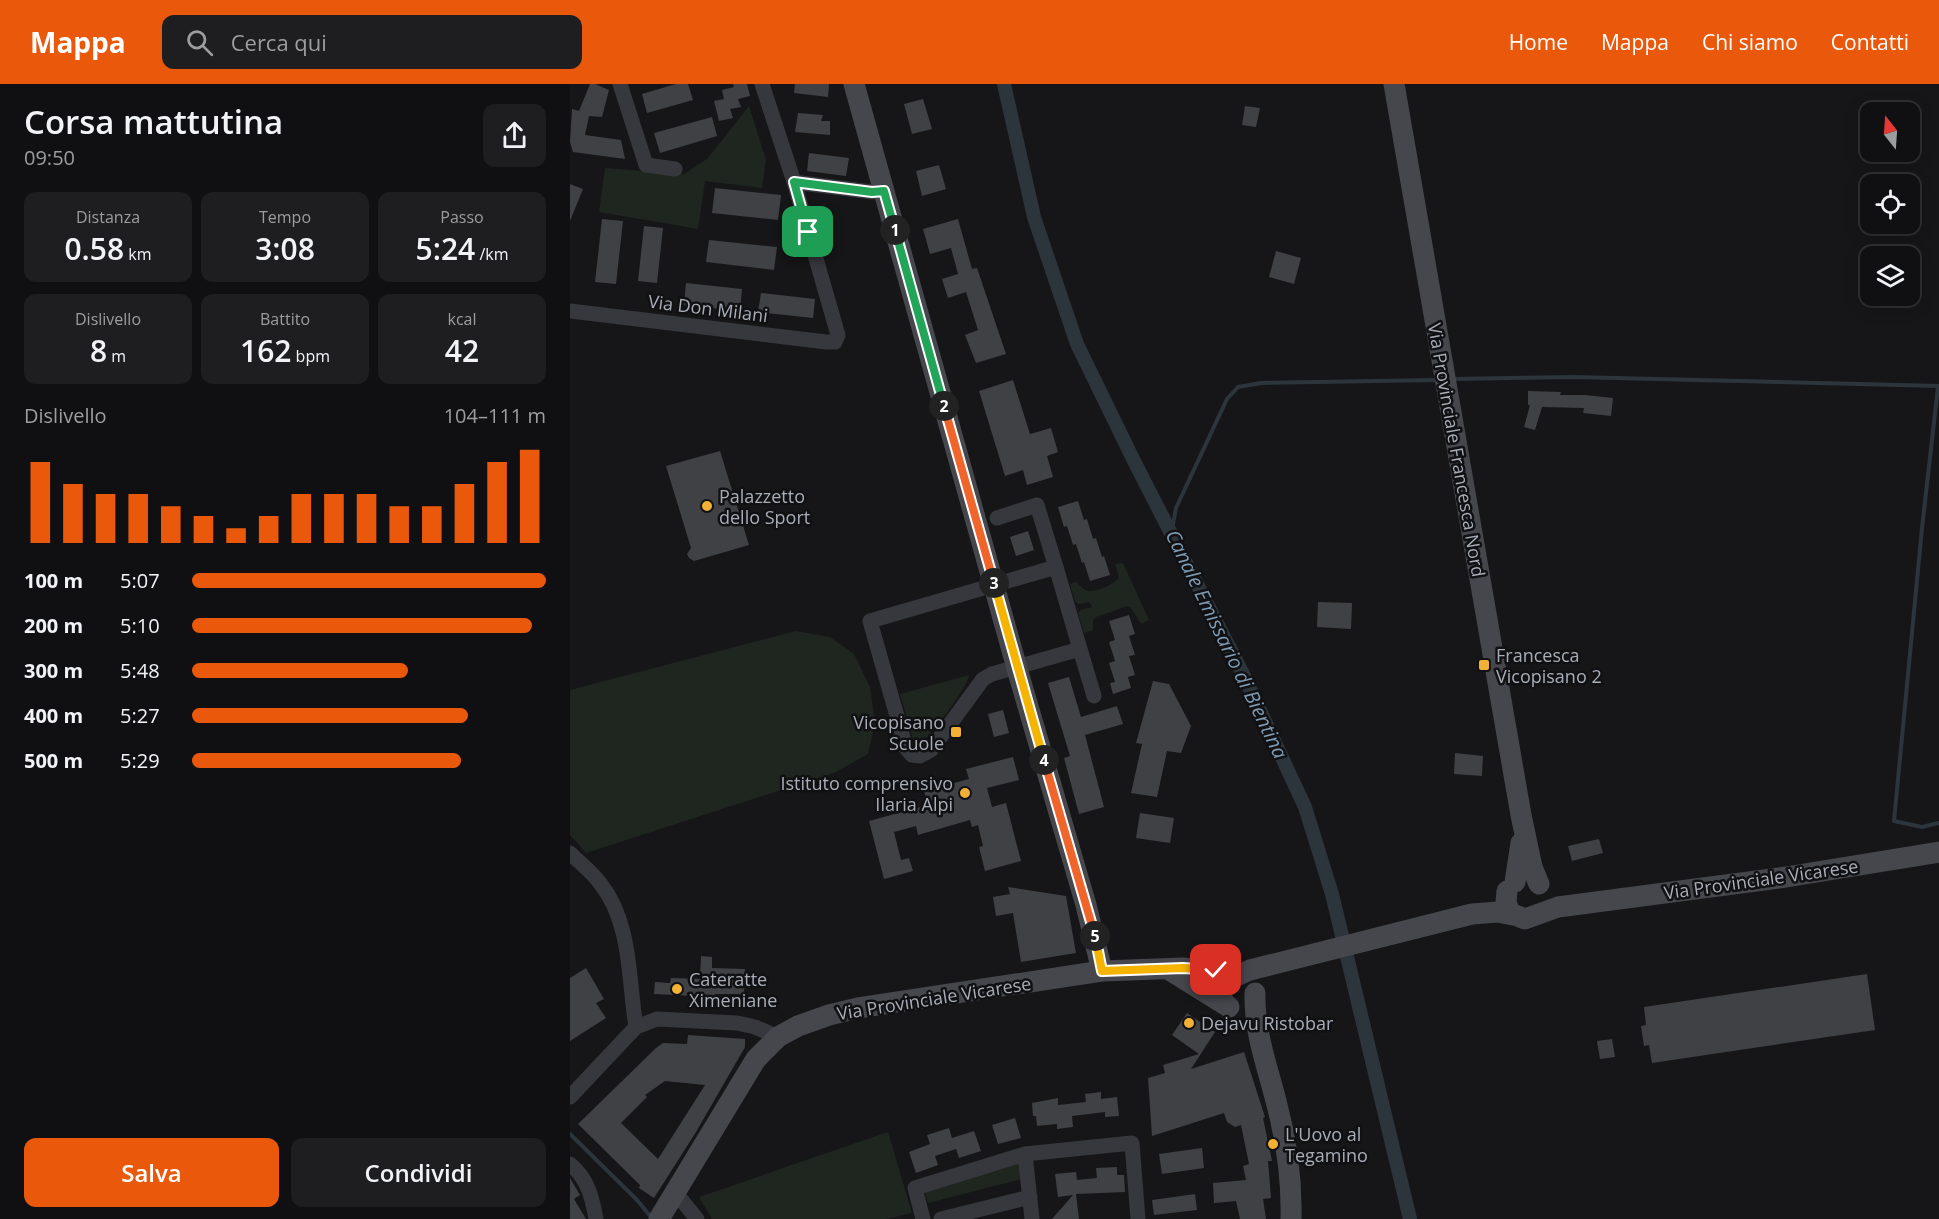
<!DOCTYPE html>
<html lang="it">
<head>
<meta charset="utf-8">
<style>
	body { margin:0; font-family:"Open Sans",sans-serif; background:#1e1e20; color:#f1f3f6; height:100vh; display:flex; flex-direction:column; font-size:22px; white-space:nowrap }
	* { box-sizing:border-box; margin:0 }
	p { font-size:20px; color:#9c9d9f }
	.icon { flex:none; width:33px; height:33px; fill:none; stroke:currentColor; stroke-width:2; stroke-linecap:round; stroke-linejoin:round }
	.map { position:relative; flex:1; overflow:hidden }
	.side { display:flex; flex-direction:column; background:#101012; width:570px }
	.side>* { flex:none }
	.needle { width:39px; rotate:343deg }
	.fabs { position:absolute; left:1290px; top:18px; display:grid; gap:12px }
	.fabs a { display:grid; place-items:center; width:60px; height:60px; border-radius:12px; background:#101012; box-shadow:0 3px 15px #0003,0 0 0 2px #303032; font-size:30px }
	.pin { position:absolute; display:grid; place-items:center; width:51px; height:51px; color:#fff; margin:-26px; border-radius:12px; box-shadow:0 3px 9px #0006 }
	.km { position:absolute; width:30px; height:30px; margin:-15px; border-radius:50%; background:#222; color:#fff; font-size:16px; line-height:30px; text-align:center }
	.round { display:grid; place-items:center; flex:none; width:63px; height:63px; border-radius:12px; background:#1e1e20 }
	.overview { display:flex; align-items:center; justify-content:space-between; height:102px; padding:0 24px }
	h1 { font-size:33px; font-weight:600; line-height:45px }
	.figures { display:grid; grid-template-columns:repeat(3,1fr); gap:9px; height:102px; padding:6px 24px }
	.figures div { display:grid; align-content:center; border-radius:12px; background:#1e1e20; text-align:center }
	.figures b { font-size:30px; font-weight:600 }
	.figures small { font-size:16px; font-weight:400 }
	.figures p { font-size:16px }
	.chart { height:168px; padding:12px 24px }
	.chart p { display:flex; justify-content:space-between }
	.chart svg { width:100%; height:108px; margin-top:6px; stroke:#ea580c; stroke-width:6 }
	.action { display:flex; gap:12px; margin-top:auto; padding:12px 24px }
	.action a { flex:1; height:69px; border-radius:12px; background:#ea580c; color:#fff; font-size:24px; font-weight:600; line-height:69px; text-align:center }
	.action a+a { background:#1e1e20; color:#f1f3f6 }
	ul { padding:0 24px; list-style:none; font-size:20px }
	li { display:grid; grid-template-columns:96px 72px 1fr; align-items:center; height:45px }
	li i { height:15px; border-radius:8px; background:#ea580c }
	header { display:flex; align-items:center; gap:36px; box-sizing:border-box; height:84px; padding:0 30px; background:#ea580c; color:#fff }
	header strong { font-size:28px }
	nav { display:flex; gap:33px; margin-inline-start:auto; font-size:21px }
	.search { width:420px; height:54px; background:#1e1e20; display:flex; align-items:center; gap:15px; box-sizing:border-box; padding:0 21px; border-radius:12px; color:#9c9d9f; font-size:22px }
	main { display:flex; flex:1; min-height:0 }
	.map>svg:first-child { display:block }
	.green { fill:#1e261f }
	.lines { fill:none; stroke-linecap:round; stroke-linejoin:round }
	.stream { stroke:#2c353c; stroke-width:4 }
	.canal { stroke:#2c353c; stroke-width:14 }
	.building { fill:#404145; fill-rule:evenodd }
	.street { stroke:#37383d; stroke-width:15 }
	.secondary { stroke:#45474d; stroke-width:21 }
	.split-1-casing { stroke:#fff; stroke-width:12 }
	.split-2-casing { stroke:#fff; stroke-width:12 }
	.split-3-casing { stroke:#fff; stroke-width:12 }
	.split-4-casing { stroke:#fff; stroke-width:12 }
	.split-5-casing { stroke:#fff; stroke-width:12 }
	.split-6-casing { stroke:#fff; stroke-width:12 }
	.split-1 { stroke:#22a559; stroke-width:8 }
	.split-2 { stroke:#22a559; stroke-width:8 }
	.split-3 { stroke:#f0652b; stroke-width:8 }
	.split-4 { stroke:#f5b400; stroke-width:8 }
	.split-5 { stroke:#f0652b; stroke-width:8 }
	.split-6 { stroke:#f5b400; stroke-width:8 }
	.poi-dot { fill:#f2b134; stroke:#111113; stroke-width:2 }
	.labels { text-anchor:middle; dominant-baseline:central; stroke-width:5; stroke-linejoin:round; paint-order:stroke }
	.street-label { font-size:18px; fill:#a8adb8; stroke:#111113 }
	.poi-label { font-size:18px; fill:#a8adb8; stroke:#111113; text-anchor:start }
	.water-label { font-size:20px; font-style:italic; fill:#7f9bb3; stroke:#111113 }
</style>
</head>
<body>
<header>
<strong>Mappa</strong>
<div class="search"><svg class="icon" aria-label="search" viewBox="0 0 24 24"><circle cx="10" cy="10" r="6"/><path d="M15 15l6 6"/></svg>Cerca qui</div>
<nav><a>Home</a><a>Mappa</a><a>Chi siamo</a><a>Contatti</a></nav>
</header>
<main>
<section class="side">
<div class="overview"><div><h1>Corsa mattutina</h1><p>09:50</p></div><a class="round"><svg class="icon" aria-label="share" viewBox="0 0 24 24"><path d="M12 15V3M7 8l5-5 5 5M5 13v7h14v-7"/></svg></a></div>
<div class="figures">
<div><p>Distanza</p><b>0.58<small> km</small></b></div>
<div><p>Tempo</p><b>3:08</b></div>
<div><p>Passo</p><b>5:24<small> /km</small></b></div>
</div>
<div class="figures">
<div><p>Dislivello</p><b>8<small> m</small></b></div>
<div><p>Battito</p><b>162<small> bpm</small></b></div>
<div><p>kcal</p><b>42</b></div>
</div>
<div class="chart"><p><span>Dislivello</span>104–111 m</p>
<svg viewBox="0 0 160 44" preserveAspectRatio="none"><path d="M5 44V11M15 44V20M25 44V24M35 44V24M45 44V29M55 44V33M65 44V38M75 44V33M85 44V24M95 44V24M105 44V24M115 44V29M125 44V29M135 44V20M145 44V11M155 44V6"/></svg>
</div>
<ul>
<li><b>100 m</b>5:07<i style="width:100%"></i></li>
<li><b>200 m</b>5:10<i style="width:96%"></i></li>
<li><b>300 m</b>5:48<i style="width:61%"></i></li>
<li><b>400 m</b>5:27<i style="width:78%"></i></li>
<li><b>500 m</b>5:29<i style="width:76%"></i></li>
</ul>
<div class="action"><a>Salva</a><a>Condividi</a></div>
</section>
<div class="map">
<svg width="1369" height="1135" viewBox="0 0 1369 1135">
	<rect width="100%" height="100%" fill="#161618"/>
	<!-- green -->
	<path class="green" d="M179,22l17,54 -4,28 -57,-7 -7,48 -99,-17 6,-44 79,6 23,-15z
		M553,479l26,57 -8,4 -10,-16 -4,-2 -31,11 -3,3v10l-9,3 -6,-20 3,-3 11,-3 -3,-5 -9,2 -5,-2 -5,-18 6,-2c4,3 7,8 12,9 9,1 26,-6 31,-14l-4,-13z
		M226,547l34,6 24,17 16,33 5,36 -7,31 -34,19 -248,80 -16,-18v-145z
		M399,591c-2,13 -38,61 -49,69l-6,-1 -14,-49z
		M318,1048l24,81 -25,6h-175l-13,-22z
		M449,1078l3,17 -94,24 -3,-11z"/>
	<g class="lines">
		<!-- stream -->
		<path class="stream" d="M881,295l123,-2 365,9
			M1368,303l-16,141 -28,293 28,6 17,-4
			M601,451l5,-27 51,-109 11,-12 23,-4 176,-3
			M0,1050l67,66 14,17"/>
		<!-- canal -->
		<path class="canal" d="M434,0l30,133 43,127 56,115 110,215 62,133 27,87 78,325"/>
	</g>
	<!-- building -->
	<path class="building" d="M20,0h5l14,6 -7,27 -13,-1 -4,19 36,5 4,19 -52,-7 -3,-10 2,-33 7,2z
		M106,0h12l5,16 -46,13 -5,-19z
		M163,0h14l3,12 -12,3 3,8 -11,2 3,9 -14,3 -5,-20 10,-2 -2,-9 12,-3z
		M225,0h34l-1,13 -34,-4z
		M353,15l9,30 -20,5 -8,-30z
		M675,22l15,2 -4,19 -14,-2z
		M228,29l25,2 -2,6h9v14l-35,-3z
		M142,33l5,19 -57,17 -6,-20z
		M239,69l40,5 -3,18 -39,-5z
		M369,81l7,24 -24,7 -6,-25z
		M0,100l13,5 -13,32z
		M145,104l66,7 -3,25 -66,-7z
		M32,135l21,2 -7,63 -21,-2z
		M388,135l14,50 5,-1 29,86 -30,9 -11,-28 13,-5 -12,-38 -18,6 -6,-19 16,-5 -7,-26 -21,6 -7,-25z
		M74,142l19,2 -6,55 -19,-2z
		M139,156l68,7 -3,23 -68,-8z
		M706,167l25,7 -7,26 -25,-7z
		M116,199l56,6 -2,22 -56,-6z
		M191,209l54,6 -2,19 -55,-6z
		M443,296l17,54 21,-6 7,24 -11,4 6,21 -26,8 -4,-15 -18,6 -26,-85z
		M958,307l33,1 -1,3h25l28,3 -2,18 -28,-3 1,-5 -42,-1 -7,23 -11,-3 6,-22h-2z
		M150,367l29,94 -55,16 -5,-3 -2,-4 4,-6 -25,-82z
		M508,417l6,19 3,-1 6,20 3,-1 6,19 2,-1 6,19 -20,6 -6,-19 -2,1 -6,-19 -3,1 -6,-19 -3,1 -6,-20z
		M458,447l6,19 -18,6 -6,-19z
		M748,518l34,1 -1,26 -34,-2z
		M559,531l6,19 -6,2 6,19 -6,1 6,19 -7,2 3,11 -18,6 -3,-11 5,-1 -6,-19 6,-2 -6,-19 6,-2 -6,-19z
		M499,593l12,40 36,-11 6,18 -38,11 19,72 -25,7 -15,-56 6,-2 -22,-73z
		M583,597l16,3 22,42 -10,27 -14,-2 -10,46 -26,-4 11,-49 -6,-1z
		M433,626l6,23 -15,4 -6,-23z
		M885,669l28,3 -1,20 -28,-2z
		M443,673l6,23 -32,8 5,19 14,-4 15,58 -36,10 -6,-24 4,-1 -5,-21 -6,2 -2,-7 -52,15 -2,-9 -22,6 7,28 8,-2 4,13 -29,8 -15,-58 59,-16 -4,-14 45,-12 -3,-10z
		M570,729l34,5 -4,25 -34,-5z
		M1029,755l4,14 -31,8 -4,-15z
		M438,803l58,9 10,57 -55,9 -8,-49 -17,3 -3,-19 17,-3z
		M131,872l11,1v11l33,1 -1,25h-29v3l-61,-3 1,-12 15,1 1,-5 29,1z
		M16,884l18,31 -8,4 10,15 -36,23v-63z
		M1297,890l8,56 -223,33 -3,-18 -5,1 -3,-20 5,-1 -2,-18z
		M617,929l28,19 -24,37 53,-17 21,65 -2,1 9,43h-4l3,37 -8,1 3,20h-26l-4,-18 -22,2 -1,-20 33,-3 -3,-14 6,-2 -8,-39 -6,2 -8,-5 -3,-9 -72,23 -4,-58 17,-5 -2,-8 36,-11 -27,-19z
		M118,951l57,4v8l-49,85 -42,66 -15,-10 1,-3 -62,-61 78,-76 7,-5 24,1zM95,997l40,4 -47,74 -37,-36 26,-26 -2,-2z
		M1042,955l3,18 -15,2 -3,-18z
		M531,1008v7l16,-2 2,19 -14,1v-5l-33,4 1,11 -16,2v-5l-20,2 -1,-10h-3l-1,-13 26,-5v7l28,-3 -1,-8z
		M445,1034l6,20 -23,6 -6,-19z
		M379,1044l3,10 22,-7 7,20 -22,7 -3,-9 -21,7 3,9 -22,8 -7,-21 21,-8 -3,-9z
		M632,1064l2,20 -42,6 -3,-20z
		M547,1083v8h7l1,17 -49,2 3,25h-27l21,-24 -15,2 -3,-23 21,-2 1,8 20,-2 -1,-10z
		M0,1094l10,17 -6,4 12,20h-16z
		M625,1110l2,16 -43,5 -2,-15z"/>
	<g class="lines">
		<!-- street -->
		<path class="street" d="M50,0l26,81 29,4
			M224,98l78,10 12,-1
			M0,227l256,31h9l3,-7 -44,-153 -32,-98
			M427,434l40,-13 19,62
			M486,483l24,82 -88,25 -9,5 -52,71 -11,6 -8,-1 -6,-7 -36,-127z
			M510,565l14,47
			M0,769c10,10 22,19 30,30 32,40 28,96 36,144
			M0,1013l66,-70 21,-8 80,4 18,4 23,10
			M455,1070l7,65
			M0,1080c18,15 22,33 26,55
			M105,1108l22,27
			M353,1135l-8,-31 110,-34 107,-11 6,76
			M371,1135l89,-22"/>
		<!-- secondary -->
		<path class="secondary" d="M284,0l166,595 66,226 16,66
			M824,0l127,731 11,52 7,17
			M945,798l6,-39
			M937,807l-1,11 4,11 15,6 33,-12 228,-30 153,-25
			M598,885l61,38
			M685,909c-1,40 13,75 22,112 10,38 15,75 14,114
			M656,921c-6,-8 -6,-15 -1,-24l25,-11 222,-56 26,-2 15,3
			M89,1135l97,-160 22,-22 20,-11 31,-11 29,-7 244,-37 81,-3 33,2 18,6"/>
	</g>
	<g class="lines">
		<!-- split-1 casing -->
		<g class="split-1-casing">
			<path id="split-1" d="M238,148l-14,-50 78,10 12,-1 11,39"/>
		</g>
		<!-- split-2 casing -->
		<g class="split-2-casing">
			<path id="split-2" d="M325,146l49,176"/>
		</g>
		<!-- split-3 casing -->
		<g class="split-3-casing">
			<path id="split-3" d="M374,322l50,177"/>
		</g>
		<!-- split-4 casing -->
		<g class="split-4-casing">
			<path id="split-4" d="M424,499l50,177"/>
		</g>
		<!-- split-5 casing -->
		<g class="split-5-casing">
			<path id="split-5" d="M474,676l51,176"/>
		</g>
		<!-- split-6 casing -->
		<g class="split-6-casing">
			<path id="split-6" d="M525,852l7,35 81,-3 33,2"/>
		</g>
		<!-- split-1 -->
		<use href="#split-1" class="split-1"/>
		<!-- split-2 -->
		<use href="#split-2" class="split-2"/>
		<!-- split-3 -->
		<use href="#split-3" class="split-3"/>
		<!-- split-4 -->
		<use href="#split-4" class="split-4"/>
		<!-- split-5 -->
		<use href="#split-5" class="split-5"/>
		<!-- split-6 -->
		<use href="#split-6" class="split-6"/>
	</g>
	<!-- markers -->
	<g class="poi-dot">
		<circle cx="137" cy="422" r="6"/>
		<rect x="908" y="575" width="12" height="12" rx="3"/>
		<rect x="380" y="642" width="12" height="12" rx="3"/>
		<circle cx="395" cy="709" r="6"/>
		<circle cx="107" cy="905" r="6"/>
		<circle cx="619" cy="939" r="6"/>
		<circle cx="703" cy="1060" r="6"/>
	</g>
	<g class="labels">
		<!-- street labels -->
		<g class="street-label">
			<text transform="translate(138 224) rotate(7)">Via Don Milani</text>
			<text transform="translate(887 366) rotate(80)">Via Provinciale Francesca Nord</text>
			<text transform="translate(1191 795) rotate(-8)">Via Provinciale Vicarese</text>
			<text transform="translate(364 914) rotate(-9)">Via Provinciale Vicarese</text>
		</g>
		<!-- poi labels -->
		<g class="poi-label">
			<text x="149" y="412">Palazzetto<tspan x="149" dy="21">dello Sport</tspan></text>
			<text x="926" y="571">Francesca<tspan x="926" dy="21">Vicopisano 2</tspan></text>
			<text x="374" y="638" text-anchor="end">Vicopisano<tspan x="374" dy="21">Scuole</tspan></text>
			<text x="383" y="699" text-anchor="end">Istituto comprensivo<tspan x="383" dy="21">Ilaria Alpi</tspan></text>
			<text x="119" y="895">Cateratte<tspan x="119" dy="21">Ximeniane</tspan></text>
			<text x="631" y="939">Dejavu Ristobar</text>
			<text x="715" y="1050">L'Uovo al<tspan x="715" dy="21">Tegamino</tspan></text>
		</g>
		<!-- water labels -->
		<g class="water-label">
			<text transform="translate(657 560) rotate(64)">Canale Emissario di Bientina</text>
		</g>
	</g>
</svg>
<div class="fabs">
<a><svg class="needle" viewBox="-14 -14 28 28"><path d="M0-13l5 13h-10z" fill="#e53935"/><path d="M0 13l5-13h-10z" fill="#9c9d9f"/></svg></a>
<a><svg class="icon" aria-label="locate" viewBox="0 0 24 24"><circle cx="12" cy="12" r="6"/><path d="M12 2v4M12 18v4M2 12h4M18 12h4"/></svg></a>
<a><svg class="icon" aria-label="layers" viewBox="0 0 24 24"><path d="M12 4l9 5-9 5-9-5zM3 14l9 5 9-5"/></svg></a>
</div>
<div class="pin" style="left:238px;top:148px;background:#1e9e55"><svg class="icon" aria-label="arrive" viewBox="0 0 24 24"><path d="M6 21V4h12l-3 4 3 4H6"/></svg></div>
<div class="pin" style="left:646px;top:886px;background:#d93025"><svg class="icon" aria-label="check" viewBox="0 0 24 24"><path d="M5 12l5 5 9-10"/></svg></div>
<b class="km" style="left:325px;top:146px">1</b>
<b class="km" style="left:374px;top:322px">2</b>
<b class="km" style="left:424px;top:499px">3</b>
<b class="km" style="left:474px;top:676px">4</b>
<b class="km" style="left:525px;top:852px">5</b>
</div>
</main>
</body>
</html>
